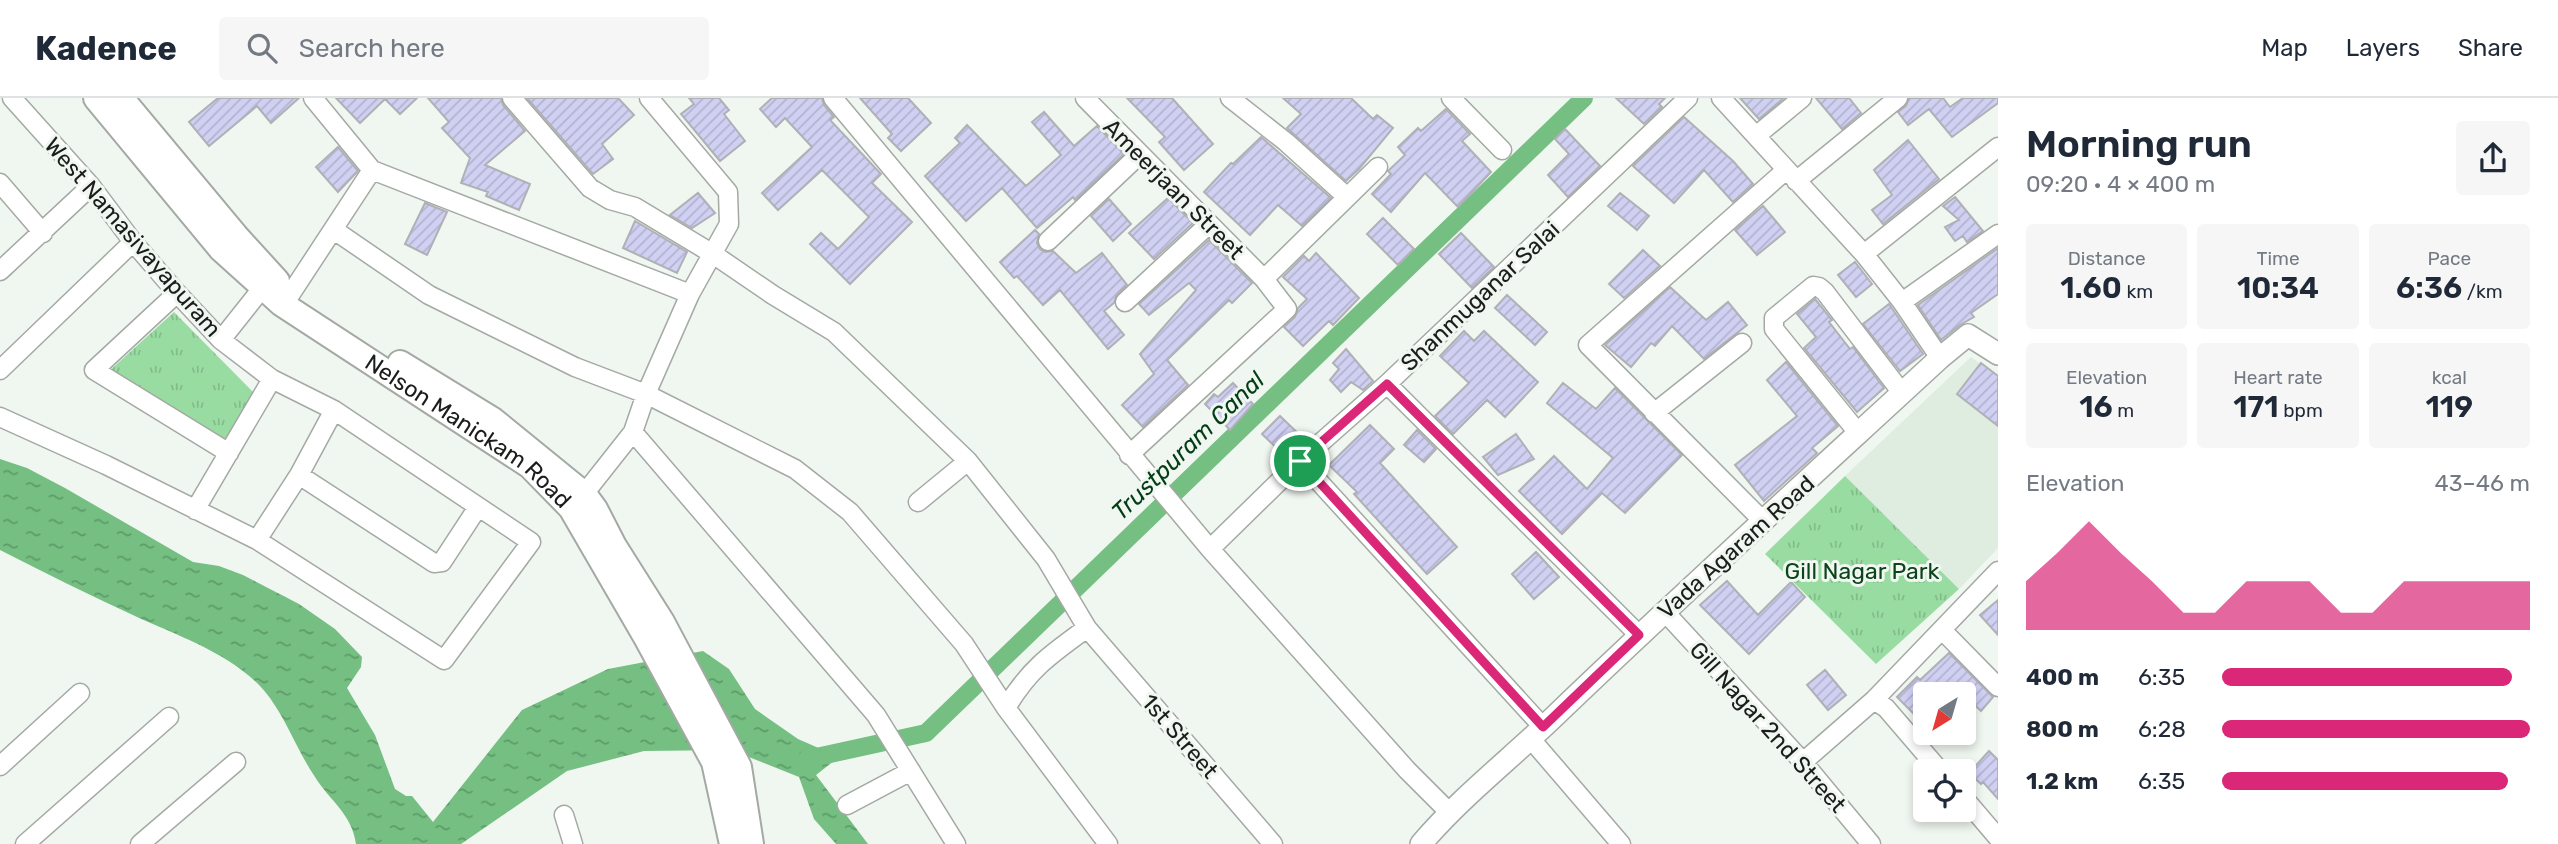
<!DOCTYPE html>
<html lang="en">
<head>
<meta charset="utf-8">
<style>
	body { margin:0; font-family:Rubik,sans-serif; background:#f6f6f7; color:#1f2937; height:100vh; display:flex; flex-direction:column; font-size:26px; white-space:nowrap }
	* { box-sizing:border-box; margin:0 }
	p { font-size:23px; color:#747a83 }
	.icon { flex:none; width:38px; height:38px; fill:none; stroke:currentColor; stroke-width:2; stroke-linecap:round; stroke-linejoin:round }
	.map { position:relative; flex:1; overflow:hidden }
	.side { display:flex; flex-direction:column; background:#fff; width:560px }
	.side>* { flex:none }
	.needle { width:46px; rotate:217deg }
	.tools { position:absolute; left:1913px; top:584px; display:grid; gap:14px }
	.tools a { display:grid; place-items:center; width:63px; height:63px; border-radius:7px; background:#fff; box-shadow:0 4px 10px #0003; font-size:35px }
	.pin { position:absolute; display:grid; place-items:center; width:60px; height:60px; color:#fff; margin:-30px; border:4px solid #fff; border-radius:50%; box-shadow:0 2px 7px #0007 }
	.round { display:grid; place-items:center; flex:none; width:74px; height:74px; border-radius:7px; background:#f6f6f7 }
	.overview { display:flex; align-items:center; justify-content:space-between; height:119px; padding:0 28px }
	h1 { font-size:38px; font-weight:600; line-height:52px }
	.stats { display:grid; grid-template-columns:repeat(3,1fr); gap:10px; height:119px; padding:7px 28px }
	.stats div { display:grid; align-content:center; border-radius:7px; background:#f6f6f7; text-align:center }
	.stats b { font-size:30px; font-weight:600 }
	.stats small { font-size:19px; font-weight:400 }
	.stats p { font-size:19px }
	.chart { height:196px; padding:14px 28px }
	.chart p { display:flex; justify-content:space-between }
	.chart svg { width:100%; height:126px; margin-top:7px; fill:#db2777; opacity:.7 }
	ul { padding:0 28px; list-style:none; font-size:23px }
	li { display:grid; grid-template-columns:112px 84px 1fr; align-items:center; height:52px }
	li i { height:18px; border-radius:9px; background:#db2777 }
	header { display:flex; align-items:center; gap:42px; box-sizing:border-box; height:98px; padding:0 35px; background:#fff; border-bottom:2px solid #e0e1e3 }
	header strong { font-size:33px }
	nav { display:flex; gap:38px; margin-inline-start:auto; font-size:24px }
	.search { width:490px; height:63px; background:#f6f6f7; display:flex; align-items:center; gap:18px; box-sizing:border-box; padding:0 24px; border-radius:7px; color:#747a83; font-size:26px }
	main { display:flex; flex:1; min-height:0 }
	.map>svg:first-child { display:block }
	.built { fill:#dfece0 }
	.grass { fill:url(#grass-tufts) }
	.water { fill:url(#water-ripples) }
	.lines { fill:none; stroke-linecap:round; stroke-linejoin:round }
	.canal { stroke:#74bf81; stroke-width:18 }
	.building { fill:url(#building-hatch); stroke:#b0b0b7; stroke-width:2 }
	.minor-casing { stroke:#a4a9a4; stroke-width:21 }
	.tertiary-casing { stroke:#a4a9a4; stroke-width:24 }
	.secondary-casing { stroke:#a4a9a4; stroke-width:28 }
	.minor { stroke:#fff; stroke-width:18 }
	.tertiary { stroke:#fff; stroke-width:21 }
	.secondary { stroke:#fff; stroke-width:24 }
	.route-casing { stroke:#fff; stroke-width:14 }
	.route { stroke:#db2777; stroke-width:9 }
	.labels { text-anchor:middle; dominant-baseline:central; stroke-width:6; stroke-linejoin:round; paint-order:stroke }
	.street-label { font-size:23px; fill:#1b1d1b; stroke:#f0f6f0 }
	.park-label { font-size:23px; fill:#0b441b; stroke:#f0f6f0 }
	.water-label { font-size:24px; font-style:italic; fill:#023d15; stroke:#f0f6f0 }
</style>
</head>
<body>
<header>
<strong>Kadence</strong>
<div class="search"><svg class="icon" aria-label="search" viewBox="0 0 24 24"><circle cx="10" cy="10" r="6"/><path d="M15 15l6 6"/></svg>Search here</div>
<nav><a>Map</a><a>Layers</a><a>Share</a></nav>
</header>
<main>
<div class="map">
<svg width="1998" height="746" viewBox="0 0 1998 746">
	<defs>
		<pattern id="grass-tufts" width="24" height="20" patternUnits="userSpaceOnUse" patternTransform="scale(1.75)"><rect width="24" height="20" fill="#99dca2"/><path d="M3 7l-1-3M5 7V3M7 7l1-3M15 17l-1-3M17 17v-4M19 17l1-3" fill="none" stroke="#83bc8b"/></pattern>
		<pattern id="water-ripples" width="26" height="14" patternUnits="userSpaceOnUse" patternTransform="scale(1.75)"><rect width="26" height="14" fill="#74bf81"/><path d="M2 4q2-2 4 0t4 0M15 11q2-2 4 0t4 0" fill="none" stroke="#5e9b69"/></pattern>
		<pattern id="building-hatch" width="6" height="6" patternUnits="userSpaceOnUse" patternTransform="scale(1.75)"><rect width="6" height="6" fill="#d0d0f3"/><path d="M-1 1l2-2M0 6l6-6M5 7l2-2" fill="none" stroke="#b2b2d0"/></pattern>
	</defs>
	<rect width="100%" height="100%" fill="#f0f6f0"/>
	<!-- built -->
	<path class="built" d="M1971,259l27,21v170l-39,41 -114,-113z"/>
	<!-- grass -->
	<path class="grass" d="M174,214l81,82 -34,53 -114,-74z
		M1845,378l114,113 -83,75 -111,-110z"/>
	<!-- water -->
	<path class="water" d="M0,361l27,9 38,20 128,74 26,4 24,9 56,29 36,25 27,28 -1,10 -14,21 28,47 20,54 11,7h6l21,26 89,-112 86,-41 95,-18 26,18 26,40 43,30 41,18 -23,18 52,69h-32l-22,-25 -15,-42 -68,-27 -87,1 -77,20 -106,73h-105c-4,-30 -26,-43 -41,-67 -19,-28 -32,-67 -55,-91 -33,-34 -84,-51 -125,-70 -46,-21 -90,-43 -135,-66z"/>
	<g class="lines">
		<!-- canal -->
		<path class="canal" d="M807,661l119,-26 658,-635"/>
	</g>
	<!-- building -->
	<path class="building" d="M218,0h81l-28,25 -14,-17 -48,40 -20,-24z
		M336,0h81l-17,16 -15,-15 -25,24z
		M428,0h73l2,7 22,26 -40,34 45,19 -11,26 -33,-14 2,-4 -27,-9 9,-25 -28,-30 7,-6z
		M527,0h91l16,17 -32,29 11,15 -20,15z
		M689,0h30l10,12 -5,4 21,27 -25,20 -39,-47 13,-10z
		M772,0h50l2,7 10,12 -4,3 51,54 -9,9 40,39 -62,62 -40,-40 11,-11 17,16 31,-32 -47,-47 -44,40 -16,-17 50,-46 -27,-29 -9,9 -16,-18z
		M860,0h48l23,25 -30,28 -13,-13 4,-4z
		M1127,0h45l41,46 -29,26 -25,-28 6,-5z
		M1283,0h68l22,21 4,-4 16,13 -34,41 -13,12 -59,-53 14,-14z
		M1616,0h49l-6,6 3,3 -18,17z
		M1740,0h44l-25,21z
		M1816,0h33l12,15 -19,16z
		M1909,0h34l7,9 13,-9h35v5l-46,34 -23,-28 -21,16 -10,-13 8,-6z
		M1446,11l24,25 -8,7 29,31 -33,35 -33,-34 -34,39 -19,-18 19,-20 -3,-3 17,-16 -7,-8 20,-19 3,3z
		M1044,14l30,34 23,-20 27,28 -49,46 -2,-3 -36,31 -35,-40 -36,33 -41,-45 35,-33 -5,-5 12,-13 59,61 35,-31 -29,-33z
		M1684,19l49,44 20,23 -20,18 -29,-32 -30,33 -41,-37z
		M1565,31l35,37 -32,31 -20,-22 21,-21 -14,-15z
		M1261,39l70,61 -29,28 -24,-21 -28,30 -46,-43 27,-29 2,1z
		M1908,42l31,39 -56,45 -11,-14 20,-15 -18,-25z
		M338,49l20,24 -20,21 -22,-25z
		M698,95l17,20 -23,15 -22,-13z
		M1620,95l29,23 -12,14 -29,-24z
		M1955,99l28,34 -16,11 -4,-6 -8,5 -10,-14 14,-7 -16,-14z
		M1168,100l25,25 -39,36 -25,-26z
		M1109,101l22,25 -18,17 -22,-25z
		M425,105l22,9 -20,43 -22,-11z
		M1763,108l22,26 -28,23 -22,-25z
		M1383,120l31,31 -16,16 -31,-31z
		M635,123l52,31 -10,21 -54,-25z
		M1035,132l4,4 -2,9 3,6 5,3 8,-1 23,22 26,-20 25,32 -10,9 -3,9 -10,8 20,24 -16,14 -48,-59 -17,15 -26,-29 -3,2 -14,-16z
		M1461,135l33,34 -22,21 -33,-34z
		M1209,142l43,43 -20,20 -3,-3 -62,60 21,25 -45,42 -21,-22 32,-31 -14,-20 56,-64 -7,-7 -40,32 -10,-11z
		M1998,150v46l-27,19 3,4 -14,8 -19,15 -23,-35z
		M1643,152l17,16 -36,32 -15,-14z
		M1316,155l43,45 -26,27 -4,-4 -26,25 -19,-19 11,-10 3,-9 9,-9 -24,-22 21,-21 5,5z
		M1855,164l17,22 -16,13 -18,-22z
		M1670,189l36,33 22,-18 19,23 -43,34 -32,-33 -17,20 -4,-3 -20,24 -26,-22z
		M1507,197l40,37 -12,13 -40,-37z
		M1815,201l17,21 -3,2 21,27 3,-2 31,41 -27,24 -53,-64 12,-11 -19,-23z
		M1889,206l34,50 -23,17 -37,-47z
		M1464,233l10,10 10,-10 54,51 -33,35 -18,-17 -34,34 -18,-18 34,-33 -29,-27z
		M1346,251l27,32 -10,9 -12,-8 -10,10 -11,-12 9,-11 -6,-6z
		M1786,264l52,64 -26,22 5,5 -53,48 -29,-36 62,-49 -30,-36z
		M1981,265l17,13v50l-41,-32z
		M1233,285l20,21 -23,26 -25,-26 9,-10 4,3z
		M1563,285l33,26 19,-21 67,67 -57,58 -23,-20 -40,41 -43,-43 35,-35 33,33 26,-31 -66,-55z
		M1280,318l26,25 -19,17 -25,-24z
		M1370,327l24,24 -14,14 77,84 -30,27 -73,-80 3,-2 -28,-27z
		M1417,332l19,19 -12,13 -20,-17z
		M1516,336l18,25 -36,16 -15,-18z
		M1536,454l23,25 -25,22 -22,-25z
		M1727,483l31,34 33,-33 14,15 -56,57 -49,-49z
		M1998,502v35l-18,-20z
		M1949,555l44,44 -12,14 -17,-16h-39v30l-28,-28 20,-20 3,3z
		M1825,572l21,25 -18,15 -21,-25z
		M1989,653l9,9v39l-15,-17 -2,2 -12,-11z"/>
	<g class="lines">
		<!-- minor casing -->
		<g class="minor-casing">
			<path id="minor" d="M313,0l59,72 318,124
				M512,0l78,90 20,12 25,7 78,47 60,41 61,37 134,129 78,98 41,69 186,216
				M833,0l377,451 197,221 42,42
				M1085,0l179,181 23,30 -158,146
				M1230,0l56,44 61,55
				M1451,0l51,52
				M1721,0l143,156 38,48 38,56
				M1756,38l46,-38
				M1796,83l102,-83
				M0,85l43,50
				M334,132l95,65 146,72 71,27 149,75 55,43 114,132 42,64 102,136
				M1048,143l91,-86
				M1864,156l134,-107
				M0,173l91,-85
				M1264,181l114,-112
				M177,195l-83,77 135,83
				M290,197l82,-125
				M1125,204l84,-78
				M1902,204l96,-68
				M221,242l42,-53
				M0,272l133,-128
				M1387,286l252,251
				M1654,315l88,-70
				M0,319l106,48 151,75 187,120 87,-118 -197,-132 -62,-31 -51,-39 -44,-47 -44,-51 -42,-56 -79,-88
				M633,334l243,283 80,129
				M1859,336l-85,-105v-11l39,-32 6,1 6,5 77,101
				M1300,363l243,266
				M299,377l135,88 8,-1 36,-55
				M584,396l49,-62 13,-38 44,-100 39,-70 -1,-32 -79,-94
				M918,404l50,-41
				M195,412l77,-131
				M1764,424l-176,-177 198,-175
				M257,442l42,-65 35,-65
				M1210,451l90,-88 87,-77 301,-286
				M1664,513l139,151 68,82
				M1942,532l56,57
				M1874,602l12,8 55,64
				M1006,610c23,-39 45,-54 81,-80
				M1530,640l91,106
				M1803,664l71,-62 124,-129
				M0,668l80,-73
				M1964,700l34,40
				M847,707l64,-34
				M564,717l9,29
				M25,746l144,-127
				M140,746l96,-82"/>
		</g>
		<!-- tertiary casing -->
		<g class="tertiary-casing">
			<path id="tertiary" d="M1421,746c42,-49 92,-87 138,-132 125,-120 253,-236 381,-354l28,-23 30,19"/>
		</g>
		<!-- secondary casing -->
		<g class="secondary-casing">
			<g id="secondary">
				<path id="s1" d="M96,0l125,151 61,55 248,162 41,42 76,131 67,123 18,82"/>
				<path d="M121,0l115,138 41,45"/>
				<path d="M400,265l93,57 91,74 11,15 19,37 48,76 77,145 12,77"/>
			</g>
		</g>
		<!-- minor -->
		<use href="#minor" class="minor"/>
		<!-- tertiary -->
		<use href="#tertiary" class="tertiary"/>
		<!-- secondary -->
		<use href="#secondary" class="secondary"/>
	</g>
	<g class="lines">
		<!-- route casing -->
		<g class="route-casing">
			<path id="route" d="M1387,286l252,251 -96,92 -243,-266z"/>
		</g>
		<!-- route -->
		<use href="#route" class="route"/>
	</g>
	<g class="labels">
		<!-- street labels -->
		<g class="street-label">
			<text transform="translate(1174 91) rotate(45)">Ameerjaan Street</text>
			<text transform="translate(133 139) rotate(49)">West Namasivayapuram</text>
			<text transform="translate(1480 198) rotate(-43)">Shanmuganar Salai</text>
			<text stroke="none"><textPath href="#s1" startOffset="504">Nelson Manickam Road</textPath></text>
			<text transform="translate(1736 449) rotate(-42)">Vada Agaram Road</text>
			<text transform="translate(1768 629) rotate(48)">Gill Nagar 2nd Street</text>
			<text transform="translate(1180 638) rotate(49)">1st Street</text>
		</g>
		<!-- park labels -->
		<g class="park-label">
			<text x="1862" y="473">Gill Nagar Park</text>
		</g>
		<!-- water labels -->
		<g class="water-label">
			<text transform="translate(1188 348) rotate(-44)">Trustpuram Canal</text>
		</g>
	</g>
</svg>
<div class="tools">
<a><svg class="needle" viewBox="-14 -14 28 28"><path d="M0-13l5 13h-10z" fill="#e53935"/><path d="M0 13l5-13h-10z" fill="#747a83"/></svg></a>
<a><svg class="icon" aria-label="locate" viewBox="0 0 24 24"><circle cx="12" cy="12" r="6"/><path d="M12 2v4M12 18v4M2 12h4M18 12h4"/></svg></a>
</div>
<div class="pin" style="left:1300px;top:363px;background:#1e9e55"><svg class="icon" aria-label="arrive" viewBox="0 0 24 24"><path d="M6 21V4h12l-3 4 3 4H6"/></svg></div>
</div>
<section class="side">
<div class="overview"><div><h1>Morning run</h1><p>09:20 · 4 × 400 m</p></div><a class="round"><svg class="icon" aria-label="share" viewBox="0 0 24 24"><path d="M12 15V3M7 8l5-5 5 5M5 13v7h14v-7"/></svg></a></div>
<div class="stats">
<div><p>Distance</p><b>1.60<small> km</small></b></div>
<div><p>Time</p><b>10:34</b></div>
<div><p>Pace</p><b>6:36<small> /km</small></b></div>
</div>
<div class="stats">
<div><p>Elevation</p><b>16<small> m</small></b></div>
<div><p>Heart rate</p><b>171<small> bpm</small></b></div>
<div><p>kcal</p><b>119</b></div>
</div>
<div class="chart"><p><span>Elevation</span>43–46 m</p>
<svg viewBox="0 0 160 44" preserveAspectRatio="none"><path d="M0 44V27L10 17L20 6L30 17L40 27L50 38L60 38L70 27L80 27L90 27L100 38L110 38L120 27L130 27L140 27L150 27L160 27V44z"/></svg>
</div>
<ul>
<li><b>400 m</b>6:35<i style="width:94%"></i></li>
<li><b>800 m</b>6:28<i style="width:100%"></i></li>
<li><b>1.2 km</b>6:35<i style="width:93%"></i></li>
</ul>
</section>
</main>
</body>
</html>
